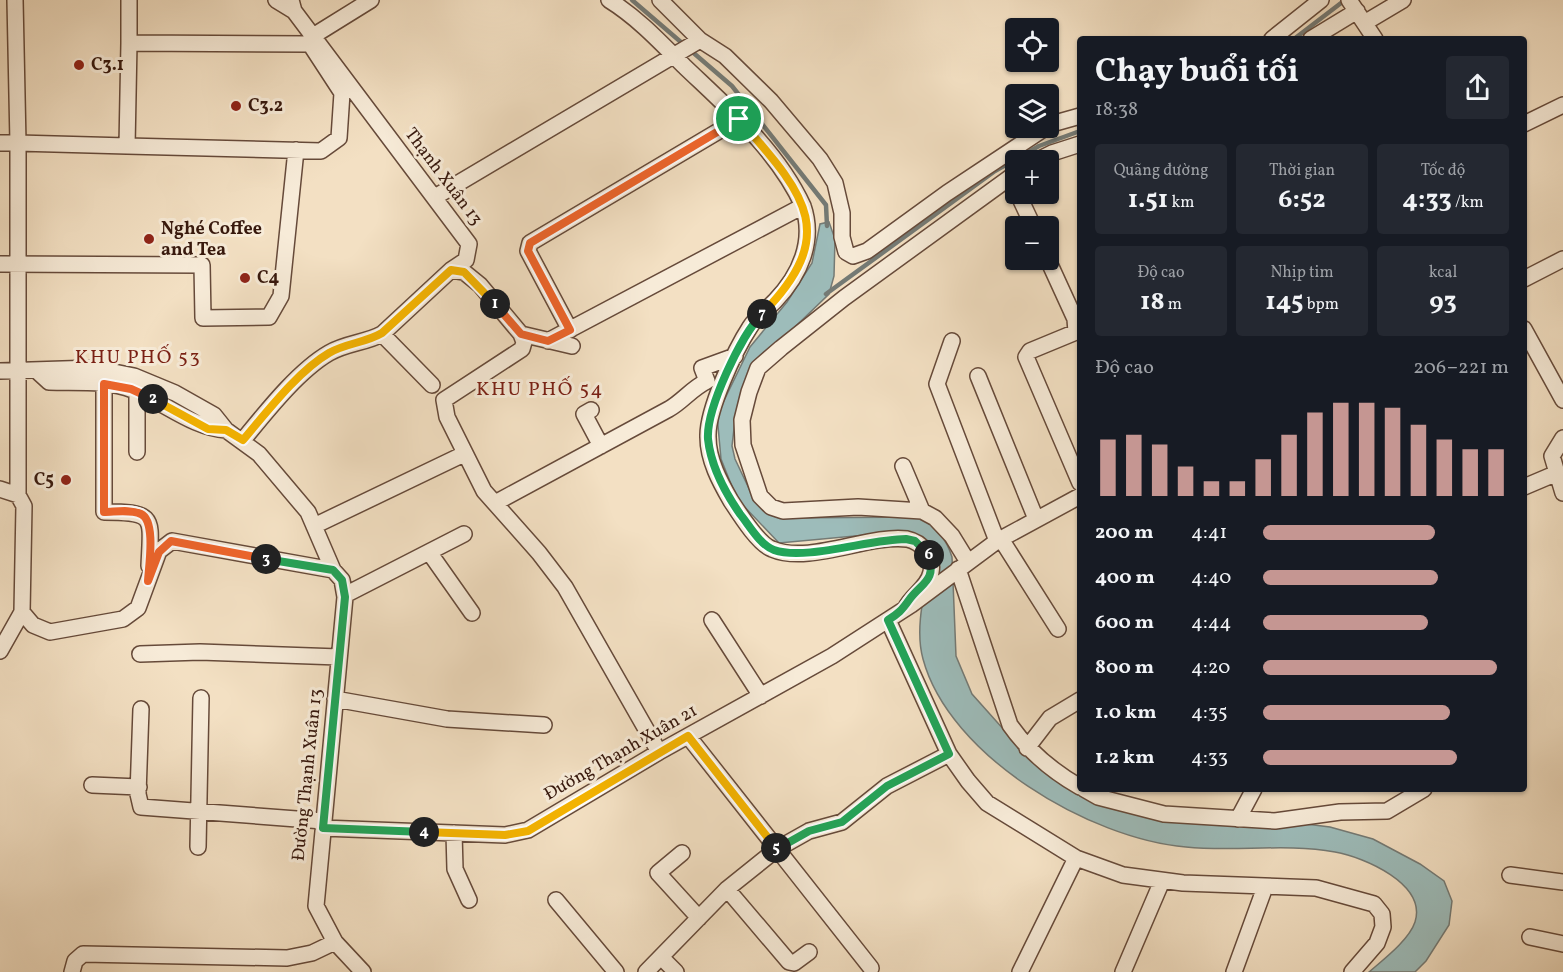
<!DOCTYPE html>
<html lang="vi">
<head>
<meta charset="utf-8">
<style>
	body { margin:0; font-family:Vollkorn,serif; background:#242831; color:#f1f3f6; height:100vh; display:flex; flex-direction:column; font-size:22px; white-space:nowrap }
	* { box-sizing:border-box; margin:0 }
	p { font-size:20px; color:#9ea1a6 }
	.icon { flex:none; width:33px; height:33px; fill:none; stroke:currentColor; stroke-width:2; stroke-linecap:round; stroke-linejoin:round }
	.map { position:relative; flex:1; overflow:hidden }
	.drawer { position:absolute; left:1077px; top:36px; width:450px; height:756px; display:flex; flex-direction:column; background:#171b24; border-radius:6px; box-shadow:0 2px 4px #0004 }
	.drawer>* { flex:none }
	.tools { position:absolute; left:1005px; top:18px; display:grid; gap:12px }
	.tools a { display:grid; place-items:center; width:54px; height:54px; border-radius:6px; background:#171b24; box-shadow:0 2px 4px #0004; font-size:30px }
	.pin { position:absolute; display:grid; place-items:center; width:51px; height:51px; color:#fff; margin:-26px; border:3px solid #fff; border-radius:50%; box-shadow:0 2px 6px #0007 }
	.km { position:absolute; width:30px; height:30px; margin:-15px; border-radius:50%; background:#222; color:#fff; font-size:16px; line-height:30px; text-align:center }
	.round { display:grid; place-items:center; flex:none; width:63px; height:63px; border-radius:6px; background:#242831 }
	.headline { display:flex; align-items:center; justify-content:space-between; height:102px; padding:0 18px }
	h1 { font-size:33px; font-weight:700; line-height:45px }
	.figures { display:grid; grid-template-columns:repeat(3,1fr); gap:9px; height:102px; padding:6px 18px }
	.figures div { display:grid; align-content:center; border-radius:6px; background:#242831; text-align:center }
	.figures b { font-size:26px; font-weight:700 }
	.figures small { font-size:16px; font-weight:400 }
	.figures p { font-size:16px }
	.chart { height:168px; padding:12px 18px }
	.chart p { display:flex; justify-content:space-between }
	.chart svg { width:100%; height:108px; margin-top:6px; stroke:#c59692; stroke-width:6 }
	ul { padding:0 18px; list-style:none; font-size:20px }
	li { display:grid; grid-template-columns:96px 72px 1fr; align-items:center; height:45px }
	li i { height:15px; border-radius:8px; background:#c59692 }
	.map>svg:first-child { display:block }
	.water { fill:#9dbcba; stroke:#747a75; stroke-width:1.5 }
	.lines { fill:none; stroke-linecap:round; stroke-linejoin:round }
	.stream { stroke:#747a75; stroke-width:4.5 }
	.minor-casing { stroke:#664a3a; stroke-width:18 }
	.minor { stroke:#f7ebd8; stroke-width:15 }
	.split-1-casing { stroke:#fff; stroke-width:12 }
	.split-2-casing { stroke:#fff; stroke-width:12 }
	.split-3-casing { stroke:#fff; stroke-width:12 }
	.split-4-casing { stroke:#fff; stroke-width:12 }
	.split-5-casing { stroke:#fff; stroke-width:12 }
	.split-6-casing { stroke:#fff; stroke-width:12 }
	.split-7-casing { stroke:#fff; stroke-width:12 }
	.split-8-casing { stroke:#fff; stroke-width:12 }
	.split-1 { stroke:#f0652b; stroke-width:8 }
	.split-2 { stroke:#f5b400; stroke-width:8 }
	.split-3 { stroke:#f0652b; stroke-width:8 }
	.split-4 { stroke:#22a559; stroke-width:8 }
	.split-5 { stroke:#f5b400; stroke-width:8 }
	.split-6 { stroke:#22a559; stroke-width:8 }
	.split-7 { stroke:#22a559; stroke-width:8 }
	.split-8 { stroke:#f5b400; stroke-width:8 }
	.poi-dot { fill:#8f2418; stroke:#f7ebd8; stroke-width:2 }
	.labels { text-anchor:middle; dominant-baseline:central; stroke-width:6; stroke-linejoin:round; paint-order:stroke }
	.poi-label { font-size:18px; font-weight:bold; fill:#37180d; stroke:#f7ebd8; text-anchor:start }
	.street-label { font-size:18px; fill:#37180d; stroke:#f7ebd8 }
	.neighbourhood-label { font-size:20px; letter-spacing:1.5px; fill:#7a1f14; stroke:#f7ebd8 }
</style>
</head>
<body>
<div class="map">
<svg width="1563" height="972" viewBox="0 0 1563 972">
	<rect width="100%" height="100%" fill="#f3e0c3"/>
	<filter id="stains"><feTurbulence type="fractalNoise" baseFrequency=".00333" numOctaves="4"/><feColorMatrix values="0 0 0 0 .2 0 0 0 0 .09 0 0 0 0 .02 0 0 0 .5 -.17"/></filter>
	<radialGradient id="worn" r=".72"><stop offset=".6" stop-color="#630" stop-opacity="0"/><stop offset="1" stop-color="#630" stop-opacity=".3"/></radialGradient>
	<!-- water -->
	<path class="water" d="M829,222l6,17 -1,37 -5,18 -63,61 -31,65 -3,26 3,13 19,40 26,19 140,-1c17,11 26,21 32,40l4,99 16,38 41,46 85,58 232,29 43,12 47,25 24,17 8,20 -3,24 -23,36 -11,11h-46c15,-13 40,-32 46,-50 12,-38 -51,-65 -80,-70 -49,-9 -100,0 -149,-5 -96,-8 -237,-91 -263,-188 -9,-32 3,-72 8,-104l-33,-23 -119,11 -42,-44 -16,-40 -4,-44 33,-68 37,-45 25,-39 8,-39z"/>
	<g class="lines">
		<!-- stream -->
		<path class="stream" d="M632,0l100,86 94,119 1,21
			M1294,39l51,-39
			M826,294l169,-123 44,-25 41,-15"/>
		<!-- minor casing -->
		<g class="minor-casing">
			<path id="minor" d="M276,0l18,11
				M609,0c29,18 52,43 76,67 43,41 93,84 118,139
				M660,0l40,40 25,16 46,45 49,58 15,24 7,30v24l4,15 7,4 14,-5 80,-58 98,-65
				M1349,0l26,39
				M1366,22l37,-22
				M313,36l58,-36
				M1272,39l49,-39
				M1311,39l46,-28
				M1524,124l39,-19
				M1048,125l32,-9
				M0,143h18l-3,-143
				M127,146l194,5 18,-13 3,-45 -32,-49 -181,-1v-43
				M1038,160l14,-7 28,-9
				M1018,194l15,32
				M435,197l265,-157
				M1048,260l27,59 1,13 -46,19 -4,6 54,126
				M0,264l202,1 1,53 66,-1 12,-21 15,-146
				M451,270l13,2 16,13 41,49 51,12
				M1524,279l39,-20
				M1524,329l39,71
				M570,330l-42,-79 2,-8 209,-124
				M382,334l50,51
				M521,334l3,8 -2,7 -78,51 3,17 37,74 55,62 26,34 94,165
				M548,341l255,-135c12,35 -3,69 -28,95 -8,8 -19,16 -25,26 -15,23 -43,83 -42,110 0,23 12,45 23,64 8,12 27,43 41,48 37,16 97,-15 135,-10 15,3 27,18 24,33 -3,16 -20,23 -26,37
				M952,341l-15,43 60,157
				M0,371l94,-3 40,8 41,17 39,22 12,15 33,24 49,58 25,58 9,10 3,17 -29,309 19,36 28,30
				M37,371l12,11c27,1 58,-2 84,8 31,12 60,38 93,40
				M978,376l58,143
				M104,384v128c53,0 47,5 45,54
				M137,391v61
				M591,410l-7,4 17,32
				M1563,438l-11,18 11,37
				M243,440c23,-28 55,-69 86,-87 17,-10 36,-10 53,-19l69,-64 15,-10 3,-16 -175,-233 -3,-11
				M903,466l19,45 13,7 17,18 16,26
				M1524,487l33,-14
				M0,489l18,6 6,11 -2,106 11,13 17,7 73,-13 15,-11 21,-57 13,-10 161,29
				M18,495v-352l109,3 2,-103
				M495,503l174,-94c14,-8 22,-20 38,-28l-5,-13 33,-12
				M922,511l-64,-4 -75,4 -12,-4 -11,-11 -17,-51 -1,-25 7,-28 9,-24 23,-20 63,-50 172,-125
				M314,526l150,-72
				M1001,539l57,90
				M429,552l43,61
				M958,569l52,156c19,27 42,46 70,62
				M345,595l119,-61
				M712,620l49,76
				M888,620l61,134 19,27 19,22 89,55 47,17 60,8 133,5 58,16 8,10 1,13 -6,16 -25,29
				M0,651l22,-39
				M140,654l60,-2 139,5
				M335,699l112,20 97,6
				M141,709l-3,85 3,13 182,14
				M688,736l183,232
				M1027,748l23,-30 30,-18
				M92,785l47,2
				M1084,789l14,8 66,17 111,7 65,-9 47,-1 37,-22
				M1238,819l16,-30
				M323,828l182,7 23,-5 131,-78 173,-96 79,-51 86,-64 83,-45
				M454,833l1,36 14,31
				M198,847l3,-149
				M682,853l-24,20 41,45
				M1510,875l53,7
				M727,889l62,73 5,1 15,-11
				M556,900l60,72
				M1530,937l33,7
				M661,957l15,15
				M72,972l3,-11 8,-7 204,4 25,-5 23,-11
				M646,972l81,-83 50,-40 32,-18 33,-9 45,-36 62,-32
				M1020,972l56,-114
				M1123,972l39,-91
				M1234,972l31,-85"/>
		</g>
		<!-- minor -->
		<use href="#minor" class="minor"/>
	</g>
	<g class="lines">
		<!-- split-1 casing -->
		<g class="split-1-casing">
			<path id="split-1" d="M495,304l26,30 27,7 22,-11 -42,-79 2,-8 209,-124"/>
		</g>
		<!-- split-2 casing -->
		<g class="split-2-casing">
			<path id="split-2" d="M153,399l55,30 18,1 17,10c23,-27 55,-69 86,-87 17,-10 36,-10 53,-20l69,-63 13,2 31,32"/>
		</g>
		<!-- split-3 casing -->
		<g class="split-3-casing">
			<path id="split-3" d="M153,399l-22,-10 -27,-5v128c11,0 26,-3 37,2 15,7 8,51 7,67l11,-29 12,-11 95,18"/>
		</g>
		<!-- split-4 casing -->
		<g class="split-4-casing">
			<path id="split-4" d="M266,559l67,11 9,10 3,17 -22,231 101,4"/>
		</g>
		<!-- split-5 casing -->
		<g class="split-5-casing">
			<path id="split-5" d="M424,832l81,3 23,-4 160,-95 88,112"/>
		</g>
		<!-- split-6 casing -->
		<g class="split-6-casing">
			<path id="split-6" d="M776,848l1,1 32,-18 33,-9 45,-36 62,-32 -61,-134c10,-6 14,-10 21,-20 13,-18 27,-18 20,-45"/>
		</g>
		<!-- split-7 casing -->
		<g class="split-7-casing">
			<path id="split-7" d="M762,314c-21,21 -56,95 -54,125 3,28 16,52 32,75 9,11 20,31 34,36 31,11 96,-11 132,-11l9,2 14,14"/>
		</g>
		<!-- split-8 casing -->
		<g class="split-8-casing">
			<path id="split-8" d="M739,119c63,73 104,113 23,195"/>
		</g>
		<!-- split-1 -->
		<use href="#split-1" class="split-1"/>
		<!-- split-2 -->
		<use href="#split-2" class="split-2"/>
		<!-- split-3 -->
		<use href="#split-3" class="split-3"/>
		<!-- split-4 -->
		<use href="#split-4" class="split-4"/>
		<!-- split-5 -->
		<use href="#split-5" class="split-5"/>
		<!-- split-6 -->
		<use href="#split-6" class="split-6"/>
		<!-- split-7 -->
		<use href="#split-7" class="split-7"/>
		<!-- split-8 -->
		<use href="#split-8" class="split-8"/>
	</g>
	<!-- markers -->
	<g class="poi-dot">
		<circle cx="79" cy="65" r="6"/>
		<circle cx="236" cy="106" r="6"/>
		<circle cx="149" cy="239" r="6"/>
		<circle cx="245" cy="278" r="6"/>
		<circle cx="66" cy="480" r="6"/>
	</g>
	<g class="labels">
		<!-- poi labels -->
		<g class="poi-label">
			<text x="91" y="65">С3.1</text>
			<text x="248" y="106">C3.2</text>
			<text x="161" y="229">Nghé Coffee<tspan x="161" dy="21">and Tea</tspan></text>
			<text x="257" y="278">C4</text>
			<text x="54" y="480" text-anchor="end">C5</text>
		</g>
		<!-- street labels -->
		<g class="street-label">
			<text transform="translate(443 177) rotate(53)">Thạnh Xuân 13</text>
			<text transform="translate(621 753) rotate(-30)">Đường Thạnh Xuân 21</text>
			<text transform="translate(308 775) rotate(-84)">Đường Thạnh Xuân 13</text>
		</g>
		<!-- neighbourhood labels -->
		<g class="neighbourhood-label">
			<text x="138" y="358">KHU PHỐ 53</text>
			<text x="540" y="390">KHU PHỐ 54</text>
		</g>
	</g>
	<rect width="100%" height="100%" filter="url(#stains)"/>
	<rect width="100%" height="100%" fill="url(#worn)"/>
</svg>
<div class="tools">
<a><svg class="icon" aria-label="locate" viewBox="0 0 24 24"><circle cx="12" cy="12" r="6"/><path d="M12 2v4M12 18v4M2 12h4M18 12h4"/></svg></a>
<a><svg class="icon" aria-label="layers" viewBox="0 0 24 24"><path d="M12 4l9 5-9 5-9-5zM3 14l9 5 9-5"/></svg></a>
<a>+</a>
<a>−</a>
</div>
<div class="pin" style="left:739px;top:119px;background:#1e9e55"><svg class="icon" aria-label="arrive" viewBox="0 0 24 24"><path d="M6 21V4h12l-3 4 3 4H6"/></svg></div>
<b class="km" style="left:495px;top:304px">1</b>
<b class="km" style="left:153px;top:399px">2</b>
<b class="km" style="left:266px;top:559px">3</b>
<b class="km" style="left:424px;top:832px">4</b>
<b class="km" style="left:776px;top:848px">5</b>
<b class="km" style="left:929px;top:555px">6</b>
<b class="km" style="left:762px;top:314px">7</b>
<section class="drawer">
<div class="headline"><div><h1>Chạy buổi tối</h1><p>18:38</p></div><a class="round"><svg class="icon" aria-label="share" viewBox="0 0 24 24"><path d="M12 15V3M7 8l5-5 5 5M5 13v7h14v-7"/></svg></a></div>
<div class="figures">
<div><p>Quãng đường</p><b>1.51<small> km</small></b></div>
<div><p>Thời gian</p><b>6:52</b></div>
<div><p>Tốc độ</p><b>4:33<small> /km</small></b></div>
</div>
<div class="figures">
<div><p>Độ cao</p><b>18<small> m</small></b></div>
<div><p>Nhịp tim</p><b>145<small> bpm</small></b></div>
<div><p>kcal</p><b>93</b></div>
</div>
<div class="chart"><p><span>Độ cao</span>206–221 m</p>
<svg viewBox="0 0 160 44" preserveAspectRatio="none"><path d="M5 44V21M15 44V19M25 44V23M35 44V32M45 44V38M55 44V38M65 44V29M75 44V19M85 44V10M95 44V6M105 44V6M115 44V8M125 44V15M135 44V21M145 44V25M155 44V25"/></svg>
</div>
<ul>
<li><b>200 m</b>4:41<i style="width:70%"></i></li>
<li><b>400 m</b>4:40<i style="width:71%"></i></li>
<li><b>600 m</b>4:44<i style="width:67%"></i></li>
<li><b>800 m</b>4:20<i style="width:95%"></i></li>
<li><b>1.0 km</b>4:35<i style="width:76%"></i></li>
<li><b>1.2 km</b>4:33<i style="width:79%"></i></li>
</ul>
</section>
</div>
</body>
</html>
